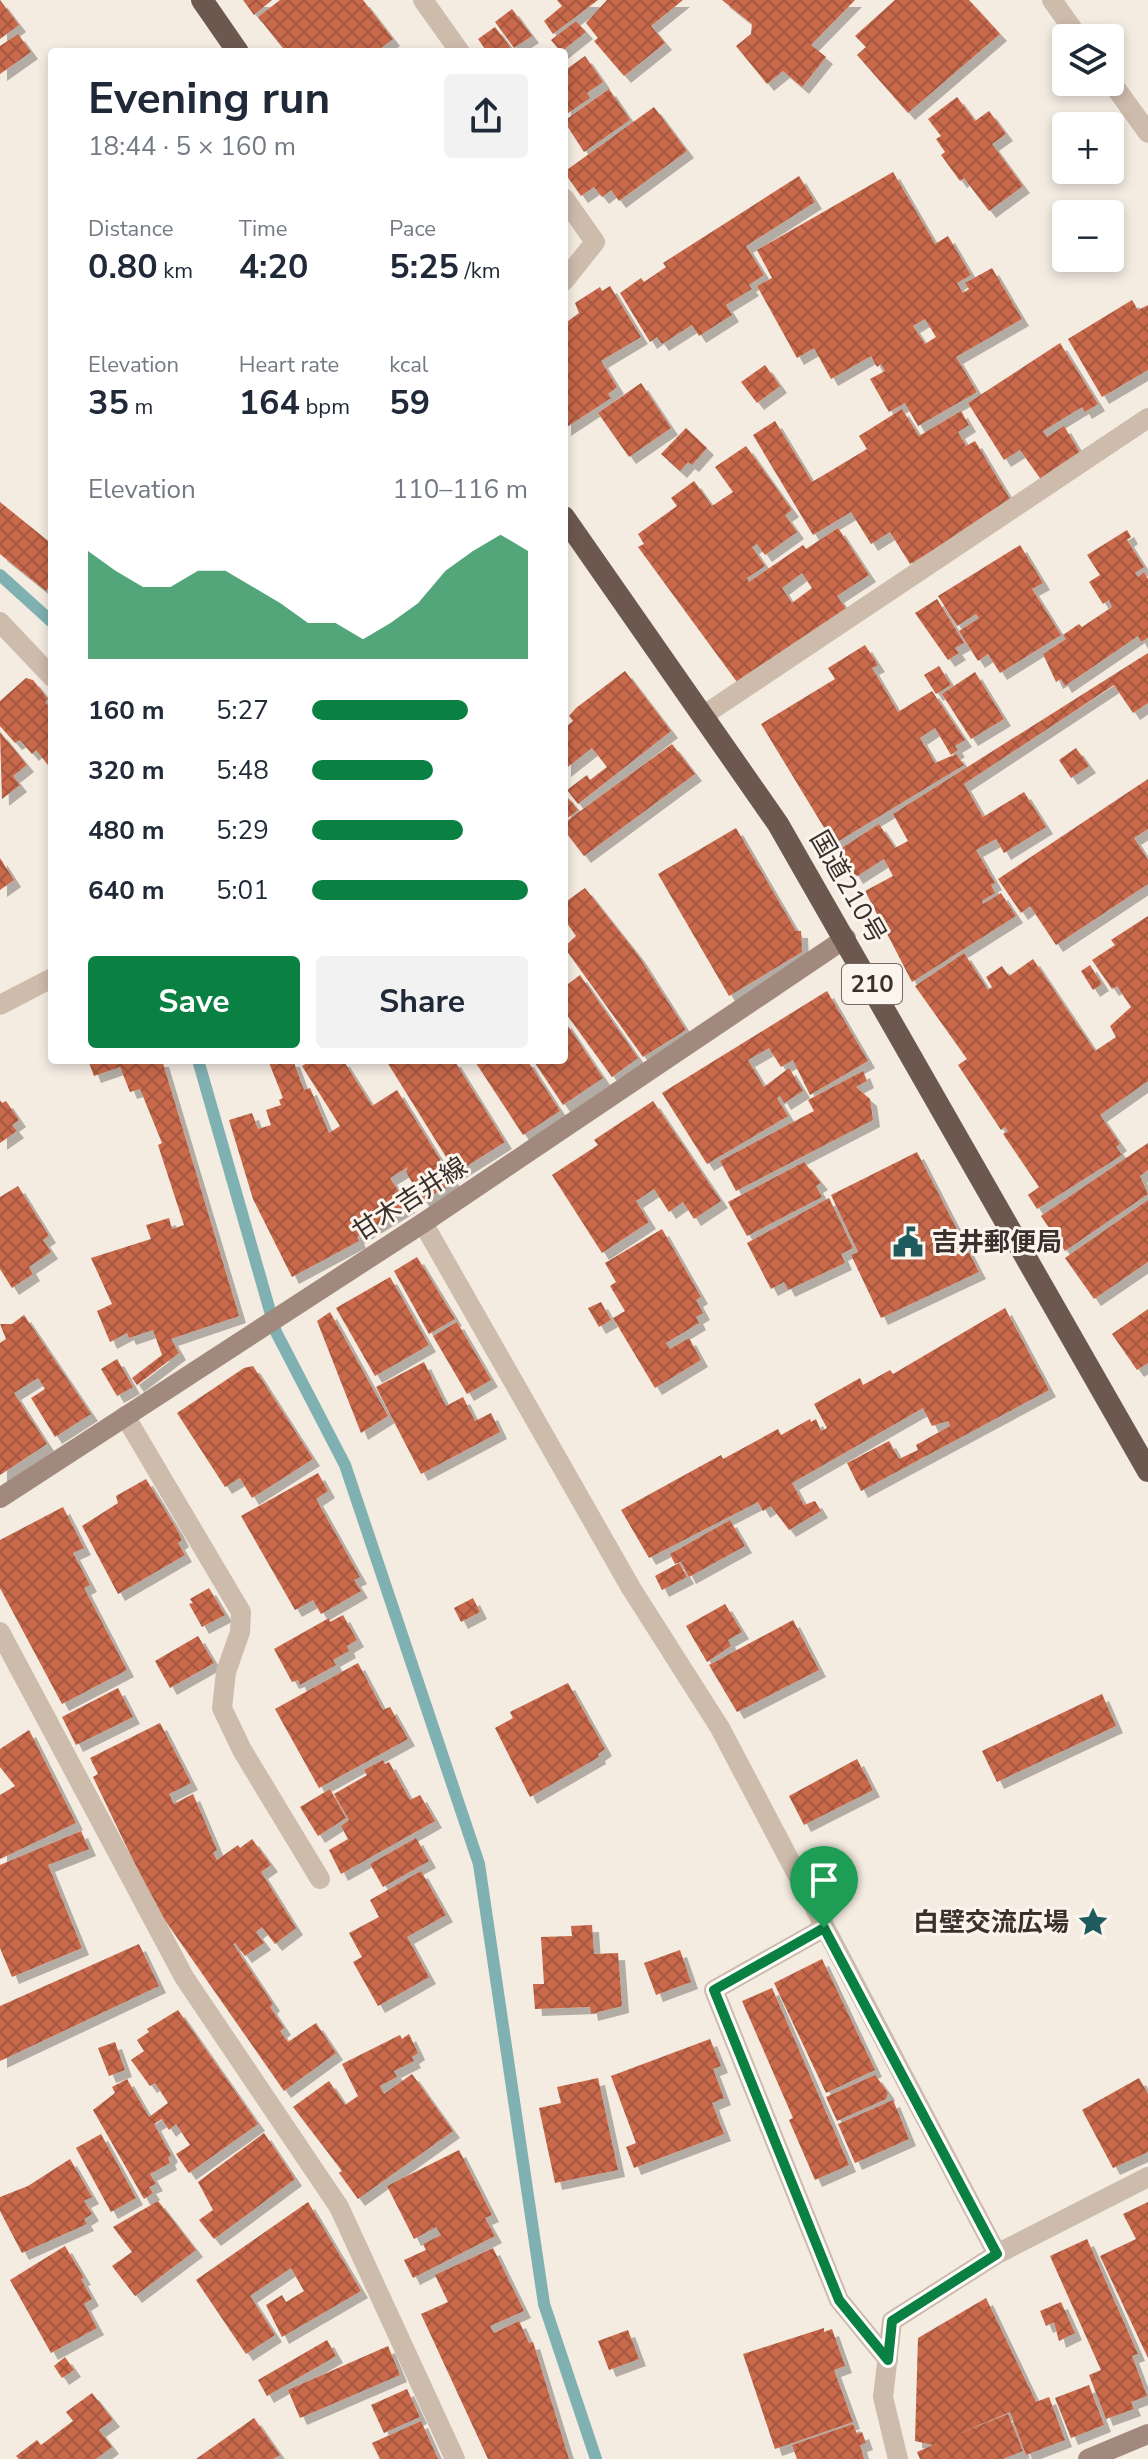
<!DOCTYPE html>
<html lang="en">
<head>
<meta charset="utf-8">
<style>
	body { margin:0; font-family:"Nunito Sans","Noto Sans JP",sans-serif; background:#f2f2f3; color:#1f2937; height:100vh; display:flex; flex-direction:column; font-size:30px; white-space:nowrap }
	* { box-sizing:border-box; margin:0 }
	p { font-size:26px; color:#747a83 }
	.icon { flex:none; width:44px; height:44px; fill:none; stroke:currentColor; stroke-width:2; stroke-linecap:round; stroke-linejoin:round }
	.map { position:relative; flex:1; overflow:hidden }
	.sheet { position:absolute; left:48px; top:48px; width:520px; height:1016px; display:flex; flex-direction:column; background:#fff; border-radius:8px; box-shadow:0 4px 12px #0003 }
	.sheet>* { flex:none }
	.tools { position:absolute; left:1052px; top:24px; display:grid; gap:16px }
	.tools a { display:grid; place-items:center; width:72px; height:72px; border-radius:8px; background:#fff; box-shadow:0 4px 12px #0003; font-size:40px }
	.pin { position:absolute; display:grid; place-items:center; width:68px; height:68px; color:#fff; margin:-82px -34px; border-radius:50% 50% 50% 0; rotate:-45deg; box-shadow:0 0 8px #0007 }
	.pin .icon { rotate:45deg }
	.round { display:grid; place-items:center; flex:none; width:84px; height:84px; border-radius:8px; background:#f2f2f3 }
	.head { display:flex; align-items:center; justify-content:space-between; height:136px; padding:0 40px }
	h1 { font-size:44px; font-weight:700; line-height:60px }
	.stats { display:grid; grid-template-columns:repeat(3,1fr); gap:12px; height:136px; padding:8px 40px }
	.stats div { display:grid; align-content:center }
	.stats b { font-size:34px; font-weight:700 }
	.stats small { font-size:22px; font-weight:400 }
	.stats p { font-size:22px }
	.chart { height:224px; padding:16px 40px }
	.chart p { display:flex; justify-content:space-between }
	.chart svg { width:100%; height:144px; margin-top:8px; fill:#0b8043; opacity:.7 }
	.primary-button { display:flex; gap:16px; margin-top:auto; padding:16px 40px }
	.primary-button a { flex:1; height:92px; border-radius:8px; background:#0b8043; color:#fff; font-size:32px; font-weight:700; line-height:92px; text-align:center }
	.primary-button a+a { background:#f2f2f3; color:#1f2937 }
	ul { padding:0 40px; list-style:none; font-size:26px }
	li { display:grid; grid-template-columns:128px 96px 1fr; align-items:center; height:60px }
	li i { height:20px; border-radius:10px; background:#0b8043 }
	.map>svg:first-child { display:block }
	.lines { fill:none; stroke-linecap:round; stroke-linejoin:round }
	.stream { stroke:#7fb0b2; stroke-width:12 }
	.building { fill:url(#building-cross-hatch); fill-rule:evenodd; filter:url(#shadow) }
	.service { stroke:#cdbbac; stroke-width:20 }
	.minor { stroke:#cdbbac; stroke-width:20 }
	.secondary { stroke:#a18a7d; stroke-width:20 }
	.trunk { stroke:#6c584f; stroke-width:22 }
	.route-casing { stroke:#fff; stroke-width:16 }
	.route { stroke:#0b8043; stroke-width:10 }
	.labels { text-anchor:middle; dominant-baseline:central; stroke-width:6; stroke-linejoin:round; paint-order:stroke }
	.shield { fill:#fbf5ee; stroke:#756b66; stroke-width:2 }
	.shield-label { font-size:24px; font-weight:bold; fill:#3b302b }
	.street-label { font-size:26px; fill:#3b302b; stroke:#fbf5ee }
	.poi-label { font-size:26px; font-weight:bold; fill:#3b302b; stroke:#fbf5ee; text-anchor:start }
</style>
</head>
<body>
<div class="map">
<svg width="1148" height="2459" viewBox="0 0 1148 2459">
	<defs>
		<pattern id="building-cross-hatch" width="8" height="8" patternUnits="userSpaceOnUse" patternTransform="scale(2)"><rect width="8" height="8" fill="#c8694b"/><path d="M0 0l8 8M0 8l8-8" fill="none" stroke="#a4573f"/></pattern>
		<filter id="shadow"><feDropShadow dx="7" dy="7" stdDeviation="0" flood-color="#0004"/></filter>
	</defs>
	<rect width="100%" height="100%" fill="#f4ebe1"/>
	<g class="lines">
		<!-- stream -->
		<path class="stream" d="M0,575l52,47
			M198,1060l78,272 69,133 134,399 65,440 52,155"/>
	</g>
	<!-- building -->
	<path class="building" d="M0,0l19,25 -19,14z
		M243,0h29l-18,15z
		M280,0h83l30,39 -17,13h-90l-28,-35z
		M557,0h41l-45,34 -9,-13 18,-15z
		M607,0h76l-32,26 14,17 -41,33 -30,-35 4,-3 -12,-15z
		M722,0h133l-44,45 15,12 -24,30 -19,-16 -16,13 -31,-38 15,-12 1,-10z
		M895,0h74l31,34 -92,79 -51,-58 9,-8 -11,-11z
		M512,9l20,27 -18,12 -19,-26z
		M576,21l10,11 -25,20 -10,-12z
		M495,27l15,20 -4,5h-19l-9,-13z
		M18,34l13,18 -31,22v-28z
		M585,56l18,26 -16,11 3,5 -26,18v-45z
		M609,89l21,31 -46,32 -20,-31z
		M957,97l18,24 14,-10 17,23 -14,10 31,42 -34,25 -25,-33 -4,3 -19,-26 4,-3 -9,-13 5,-3 -13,-17z
		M654,107l33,44 -68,50 -8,-11 -9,7 -8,-10 -13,9 -17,-24z
		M893,172l42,72 13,-8 23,39 -14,8 6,10 6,-4 -4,-6 27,-15 30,51 -66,38 21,35 -59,34 -13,-23 -16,9 -19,-33 15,-8 -4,-7 -4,3 -6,-11 -40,23 -17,-31 -17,10 -40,-72 15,-8 -15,-28zM925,319l11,18 -11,7 -12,-18z
		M799,176l16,26 -69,44 18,29 -15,10 3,4 -26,16 6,10 -33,21 -7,-11 -30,19 -5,-7 -7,5 -30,-49 21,-15 3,4 22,-15 -3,-4z
		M610,286l31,51 -40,24 16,26 -9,7 3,4 -47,31v-105l15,-11 -4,-10 25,-16 2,4z
		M1132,300l6,10 10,-5v65l-46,27 -34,-58z
		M1060,343l38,61 -13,8 -3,-5 -39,24 4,6 17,-11 18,30 -40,25 -22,-31 -16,10 -36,-57z
		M765,365l15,21 -23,17 -16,-21z
		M641,383l30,45 -42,29 -31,-44z
		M902,409l17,27 42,-25 8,14 -11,7 8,14 9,-5 38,63 -103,60 -20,-32 -19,12 -20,-32 -38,23 -60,-100 22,-14 37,61 55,-33 -8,-13z
		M686,428l21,20 -15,17 -4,-3 -8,9 -19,-17z
		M746,446l46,64 -7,5 12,17 -32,23 -8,-11 -5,3 13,19 -18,12 2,4 54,-37 3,4 32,-21 31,47 -32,21 10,14 -110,72 -99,-135 6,-3 -6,-10 39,-28 -6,-8 23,-17 18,25 21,-14 -18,-25zM802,573l10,15 -20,15 -10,-15z
		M0,502l52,42v39l-6,8 -46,-37z
		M1127,530l4,7 -4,3 17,27 -9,6 3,4 6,-5 4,7v59l-7,4 -3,-6 -73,50 -4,-7 -5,3 -13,-28 23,-15 -3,-4 16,-11 3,3 30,-20 -3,-7 -6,4 -14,-22 11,-7 -13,-20z
		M1020,545l23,38 -11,6 29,46 -61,38 -12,-19 -10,7 -19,-30 20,-13 -3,-4 -19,12 -19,-30z
		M937,599l27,44 -9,5 4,5 -11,7 -33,-47z
		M865,645l13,20 -6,3 26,44 34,-21 33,49 -10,6 3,4 -7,5 -16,-27 -15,10 15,25 21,-9 8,11 -130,79 -73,-120 74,-45 -7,-11z
		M1148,653v50l-15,10 -19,-28 -150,99 19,33 41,-25 22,35 -42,26 -8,-14 -20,11 19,33 -4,2 4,8 -13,8 1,3 18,-11 15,23 -104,66 -47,-91 28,-15 -9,-17 -28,18 -16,-28 39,-25 16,24 13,-7 -15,-27z
		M939,666l12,19 -15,9 -12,-19z
		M625,671l46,60 -93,73 -11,-14 20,-15 3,5 17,-13 -15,-19 -28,22v-42l9,-7 -4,-5 7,-8z
		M975,672l29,47 -33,20 -29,-45z
		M26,678l7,2 15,19 -3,3 7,8v60l-16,-20 -4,4 -12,-14 -5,3 -15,-17v-25z
		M0,732l27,33 -14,11 7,9 -18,14z
		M672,744l23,30 -111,82 -20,-26v-7z
		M1076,748l13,18 -18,12 -12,-18z
		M1148,779v50l-14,9 14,22v24l-92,61 -26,-39 -9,7 -23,-34z
		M564,793l14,17 -14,11z
		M736,828l60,103h5l1,21 -73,44 -71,-122z
		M0,858l14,22 -14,10z
		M585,888l53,67 48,75 -43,27 -79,-110 12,-11 -12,-17v-16z
		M1148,916v165l-48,34 20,29 -4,3 6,8 -85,54 -9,-14 11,-8 -36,-53 5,-3 -3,-4 -4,3 -43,-65 9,-6 -52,-73 49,-33 24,37 4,-3 -6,-10 16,-11 7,10 24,-17 62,92 21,-14 -6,-11 21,-19 -14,-21 -5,3 -20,-29 23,-15 -4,-5z
		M1090,965l12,19 -9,6 -12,-19z
		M580,975l58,83 -26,19 -48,-66v-24z
		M827,991l41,70 -58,34 -17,-35 -12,7 -12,-19 -21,12 16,27 25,-19 14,23 -19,12 -4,-7 -3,2 11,18 -81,48 -45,-71z
		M564,1020l39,58 -40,27 -30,-45h31z
		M88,1060h74l77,256 -68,23 8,14 -42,32 -5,-7 30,-23 -9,-25 -24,8 -2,-5 -17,9 -13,-31 15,-7 -21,-46 60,-19 -5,-14 23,-7 3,11 12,-4 -26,-80 4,-2 -22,-54 -10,3 -10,-25 -26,9z
		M268,1060h25l11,30 6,-2 19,45 11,-7 -38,-60 10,-6h31l29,46 25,-16 57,92 -31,19 -17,-29 2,-5 -18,11 18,28 -51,31 2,4 -67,36 -39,-78 -24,-79 23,-7 6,16 13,-4 -5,-15 15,-5 -2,-5 4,-2z
		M390,1060h64l51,82 -49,31 -69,-111z
		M474,1060h53l33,51 -37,24z
		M863,1071l4,10 -11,6 14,12 3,21 -137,71 -16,-30 94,-50 -6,-11z
		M0,1100l2,3 4,-2 13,19 -7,5 5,6 -17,12z
		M653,1101l68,100 -27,18 -11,-17 -14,10 -15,-23 -18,12 13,21 -47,31 -50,-78 46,-30 -4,-5z
		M1148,1143v27l-8,6 8,18 -83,57 -24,-35z
		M917,1152l62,120 -98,46 -30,-63 7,-3 -27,-57z
		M804,1162l17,21 -5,3 6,11 -75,39 -19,-34z
		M18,1186l31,50 -6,4 8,12 -22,15 4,7 -21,14 -12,-19v-72z
		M829,1198l24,50 -12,6 4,9 -57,27 -4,-8 -13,7 -24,-46z
		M1148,1200v62l-54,37 -29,-41z
		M662,1229l39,68 -5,3 7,13 -7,4 3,6 -33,20 4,6 19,-11 12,22 -46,28 -42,-70 12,-7 -15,-25 6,-4 -11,-19z
		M417,1257l38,62 -26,15 -35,-63z
		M390,1277l39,68 -54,31 -39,-68z
		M601,1302l10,18 -12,7 -11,-19z
		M1005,1308l44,82 -188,101 -14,-28 42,-22 10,18 19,-9 -2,-5 34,-19 -2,-5 -16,5 -9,-18 -131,75 12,22 11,-4 6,10 -32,19 -18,-24 -8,5 -5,-9 -109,56 -28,-48 100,-55 2,4 55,-30 3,6 29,-16 1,3 5,-3 5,12 6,-3 -13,-24 46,-26 3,7 27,-15 3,4z
		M1148,1309v54l-11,7 -25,-36z
		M330,1312l58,104 -27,17 -44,-112z
		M24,1315l67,99 -36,23 -24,-39 14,-9 -7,-11 -24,15 33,51 -47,31v-132l6,-4 -6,-15h12z
		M457,1322l34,58 -24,14 -34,-58z
		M117,1359l16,28 -16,9 -16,-27z
		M424,1362l22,44 17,-9 12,24 16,-8 9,19 -79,42 -45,-87z
		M253,1366l60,93 -61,39 -12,-20 -15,9 -48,-74 67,-45z
		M318,1473l10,18 -12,8 44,78 -6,3 7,11 -40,23 -8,-14 -18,10 -54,-94z
		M146,1479l30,49 6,12 -4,3 7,12 -67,39 -36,-68 36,-23 -2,-7z
		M63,1507l21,41 -11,5 17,32 -6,3 43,82 -65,34 -62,-116v-48z
		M730,1520l15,26 -56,31 -8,-15 6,-3 -12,5 -5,-10z
		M679,1563l8,14 -25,13 -7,-14z
		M209,1588l16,27 -23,12 -13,-23 4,-1 -3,-4z
		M473,1598l7,14 -19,10 -7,-14z
		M725,1604l17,28 -14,8 3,6 -24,16 -21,-36z
		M343,1615l14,25 -10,6 2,5 -16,9 3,5 -36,20 -2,-5 -6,2 -18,-33 55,-31 1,4z
		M793,1620l26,50 -82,42 -28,-47z
		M198,1636l16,27 -44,25 -15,-27z
		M358,1663l25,47 7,-3 18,32 -89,49 -44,-79z
		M568,1683l37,66 -7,5 1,3 -69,40 -35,-69 18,-10 -3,-6z
		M118,1688l15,29 -57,28 -14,-28z
		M1102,1694l14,32 -119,56 -15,-31z
		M160,1723l31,60 -22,11 5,10 19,-10 24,56 -4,3 4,7 21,-15 2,3 12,-9 19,26 -10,7 35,56 -21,16 -13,-17 -6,5 8,11 -19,13 -10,-13 -2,1 40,60 -3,3 14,21 -4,3 8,11 28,-19 20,30 -52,38 -129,-185 -62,-129 5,-3 -8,-16z
		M29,1730l47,93 -76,36v-64l15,-9 -15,-19v-18z
		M857,1759l16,31 -69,35 -15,-29z
		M383,1760l2,4 4,-2 21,38 10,-5 15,26 -94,53 -12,-24 19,-11 -7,-13 8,-6 -15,-26 33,-19 -3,-5z
		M330,1789l16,29 -28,18 -18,-29z
		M81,1831l8,18 -41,16 34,83 -70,29 -12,-29v-83z
		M416,1838l13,23 -46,26 -13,-23z
		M421,1871l25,44 -39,22 22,40 -51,29 -25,-44 9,-5 -13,-24 30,-16 -9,-17z
		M592,1925l2,29 24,-1 4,53 -31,8 -1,-7 -55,2 -2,-25h11l-3,-47 31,-1 -1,-10z
		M139,1944l20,42 -159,75v-55z
		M680,1950l11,32 -35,13 -12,-32z
		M822,1959l53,111 -49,23 -52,-110z
		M772,1988l77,177 -34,15 -26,-60 4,-2 -51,-117z
		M178,2010l80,114 -69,49 -13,-19 14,-9 -14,-21 -7,6 -7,-11 -8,5 17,31 -3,3 2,5 -20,11 6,10 -7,3 4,6 -9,6 -51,-89 22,-17 -3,-6 15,-8 22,38 19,-14 -13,-20 -5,3 -19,-26 13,-9 -7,-11 12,-8 -2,-3z
		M409,2034l9,19 -6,4 2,4 -20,10 3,6 -17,9 4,8 28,-20 41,57 -95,68 -19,-26 3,-2 -49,-64 36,-26 16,24 13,-9 -16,-32 58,-29 2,4z
		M710,2039l11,27 -8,3 11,29 -12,5 12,31 -90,34 -8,-21 10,-4 -25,-67z
		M115,2042l10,28 -16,6 -11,-28z
		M875,2075l13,18 -2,6 -49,22 -11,-24z
		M598,2078l20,92 -63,13 -16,-75 22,-5 -4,-16z
		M1139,2078l9,16v58l-35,16 -31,-58z
		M893,2100l16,39 -54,24 -17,-39z
		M264,2133l31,46 -81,60 -15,-19 14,-10 -15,-28z
		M101,2134l35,64 -25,14 -35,-64z
		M459,2150l33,65 -7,3 10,18 -82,42 -9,-18 22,-10 -3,-6 18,-9 -5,-8 -22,12 -27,-53z
		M70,2159l22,38 -8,4 8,13 -8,5 3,5 -65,29 -22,-42v-14l28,-11z
		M158,2201l38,49 -61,46 -23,-30 20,-14 -19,-25z
		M308,2202l53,89 -79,46 -16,-32 16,-10 4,7 18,-11 -13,-23 -41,28 25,39 -29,19 -50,-74z
		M1148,2202v156l-48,-102 36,-17 -13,-25z
		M1087,2239l51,115 -6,2 15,40 -16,6 3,7 -28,10 -17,-44 12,-5 -51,-114z
		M65,2246l19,32 -3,1 11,20 -8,5 13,24 -46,25 -41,-73z
		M493,2248l31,63 -34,15 4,7 25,-12 10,22 4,-1 36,117h-81l-67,-145 27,-12 -13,-27z
		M986,2298l50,104 13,-5 16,43 -39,15 -16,-43 -59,25 57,-23 15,37 -20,8h-83l-3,-7 16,-7 -18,-4 3,-103z
		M1061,2302l14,31 -16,8 -5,-19 -8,4 -6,-15z
		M824,2328v4l8,-3 13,37 -11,4 19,52 -78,27 -32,-95z
		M628,2330l11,29 -30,11 -11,-29z
		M327,2340l9,16 -69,40 -9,-16z
		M388,2346l12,29 -100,43 -12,-28z
		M65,2357l9,13 -12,8 -8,-12z
		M1089,2385l15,40 -33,13 -16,-40z
		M407,2389l13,28 -36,16 -13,-28z
		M92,2393l21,27 -14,10 13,17 -16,12h-77l-3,-3 21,-16 4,5 32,-24 -7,-9z
		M254,2418l26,37 -7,4h-77z
		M421,2421l17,38h-58l-8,-16z
		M853,2424l4,10 5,-2 4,11 -6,2 4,14h-67l-5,-14z"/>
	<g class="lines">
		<!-- service -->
		<path class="service" d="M824,1928l-110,62 125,310 49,60"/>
		<!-- minor -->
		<path class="minor" d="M423,0l37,52
			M1052,0l27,38
			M1110,80l38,53
			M564,198l31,44 -31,39
			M0,622l52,55
			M704,715l444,-297
			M0,1005l52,-27
			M423,1223l208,365 89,140 277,526
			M125,1416l116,196 -1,20 -14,40 -4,36 20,42 78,129
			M0,1632l184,345 155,230 116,252
			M898,2459l-15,-62 9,-76 105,-67 151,-77"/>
		<!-- secondary -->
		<path class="secondary" d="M0,1498l423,-275 423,-285
			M1088,2459l60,-25"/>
		<!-- trunk -->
		<path class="trunk" d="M202,0l36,52
			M564,517l214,307 370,647"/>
	</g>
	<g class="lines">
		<!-- route casing -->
		<g class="route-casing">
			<path id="route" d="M824,1928l173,326 -105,67 -4,39 -49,-60 -125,-310z"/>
		</g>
		<!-- route -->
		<use href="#route" class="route"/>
	</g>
	<!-- icons -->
	<defs>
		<g id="civic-bare" transform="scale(2.4)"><path d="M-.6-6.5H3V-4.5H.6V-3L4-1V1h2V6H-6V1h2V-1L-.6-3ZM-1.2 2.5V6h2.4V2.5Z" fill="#1f5a5e" stroke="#fbf5ee" stroke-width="2.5" paint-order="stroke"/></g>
		<g id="sight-bare" transform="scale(2.4)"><path d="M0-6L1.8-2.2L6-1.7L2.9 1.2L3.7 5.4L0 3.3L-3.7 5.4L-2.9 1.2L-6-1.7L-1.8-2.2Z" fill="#1f5a5e" stroke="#fbf5ee" stroke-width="2.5" paint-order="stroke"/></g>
	</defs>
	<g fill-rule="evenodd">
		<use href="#civic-bare" x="908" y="1242"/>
		<use href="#sight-bare" x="1093" y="1922"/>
	</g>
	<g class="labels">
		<!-- shield labels -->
		<rect class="shield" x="842" y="964" width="60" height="40" rx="6"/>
		<g class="shield-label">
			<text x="872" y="984">210</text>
		</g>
		<!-- street labels -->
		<g class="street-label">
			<text transform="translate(848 887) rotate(60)">国道210号</text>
			<text transform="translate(410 1199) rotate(-33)">甘木吉井線</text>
		</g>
		<!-- poi labels -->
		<g class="poi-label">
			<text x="932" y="1242">吉井郵便局</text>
			<text x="1069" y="1922" text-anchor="end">白壁交流広場</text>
		</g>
	</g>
</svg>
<div class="tools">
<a><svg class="icon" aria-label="layers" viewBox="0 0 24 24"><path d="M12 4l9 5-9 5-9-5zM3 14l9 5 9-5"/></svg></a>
<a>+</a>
<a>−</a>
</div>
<div class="pin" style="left:824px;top:1928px;background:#1e9e55"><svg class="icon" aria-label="arrive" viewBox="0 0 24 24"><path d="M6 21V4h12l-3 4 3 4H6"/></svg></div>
<section class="sheet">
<div class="head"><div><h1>Evening run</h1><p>18:44 · 5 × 160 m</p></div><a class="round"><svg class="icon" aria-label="share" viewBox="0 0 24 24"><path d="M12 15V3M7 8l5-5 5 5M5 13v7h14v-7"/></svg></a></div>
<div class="stats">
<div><p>Distance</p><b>0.80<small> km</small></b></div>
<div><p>Time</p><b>4:20</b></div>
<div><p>Pace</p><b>5:25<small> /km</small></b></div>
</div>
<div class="stats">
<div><p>Elevation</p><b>35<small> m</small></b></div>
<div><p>Heart rate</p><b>164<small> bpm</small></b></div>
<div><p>kcal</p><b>59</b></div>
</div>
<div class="chart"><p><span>Elevation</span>110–116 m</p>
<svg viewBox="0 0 160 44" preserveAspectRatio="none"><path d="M0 44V11L10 17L20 22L30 22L40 17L50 17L60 22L70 27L80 33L90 33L100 38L110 33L120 27L130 17L140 11L150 6L160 11V44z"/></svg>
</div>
<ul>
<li><b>160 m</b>5:27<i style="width:72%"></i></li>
<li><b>320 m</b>5:48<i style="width:56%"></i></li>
<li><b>480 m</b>5:29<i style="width:70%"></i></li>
<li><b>640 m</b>5:01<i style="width:100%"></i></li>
</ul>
<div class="primary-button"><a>Save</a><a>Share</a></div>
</section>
</div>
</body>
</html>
